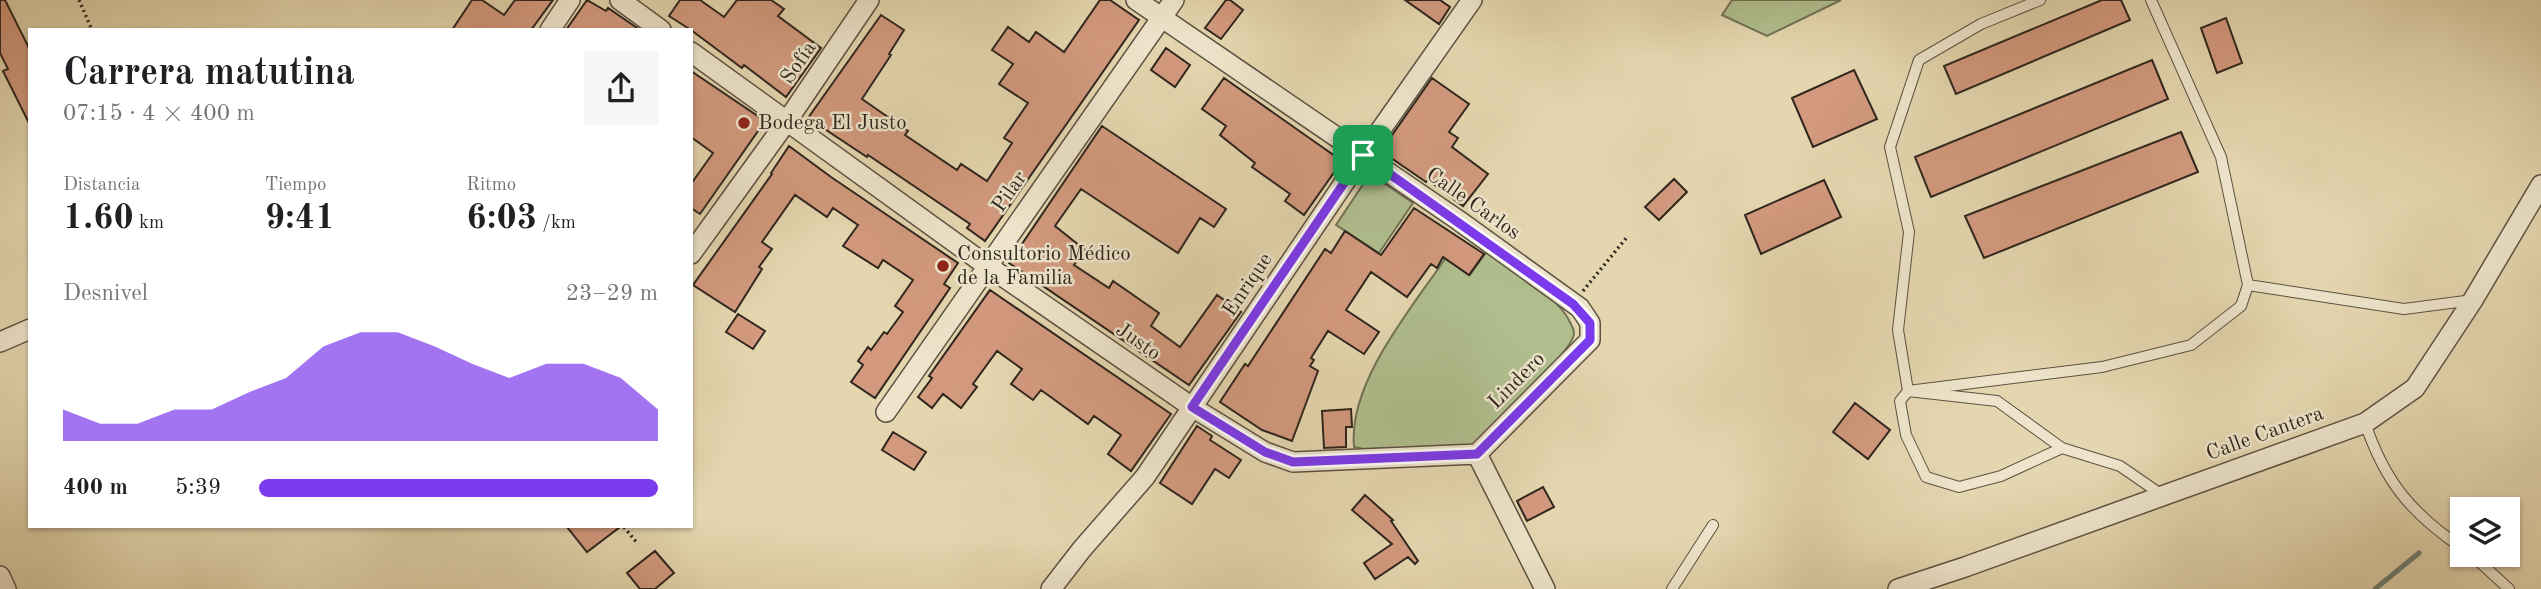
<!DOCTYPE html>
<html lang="es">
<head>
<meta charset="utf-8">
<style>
	body { margin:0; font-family:"Old Standard TT",serif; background:#f6f6f6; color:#202124; height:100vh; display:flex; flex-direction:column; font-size:26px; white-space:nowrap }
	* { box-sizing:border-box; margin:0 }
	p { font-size:23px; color:#757577 }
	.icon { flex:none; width:38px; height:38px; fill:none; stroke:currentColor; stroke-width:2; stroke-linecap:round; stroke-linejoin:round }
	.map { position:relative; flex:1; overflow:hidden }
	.side { position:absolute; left:28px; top:28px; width:665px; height:500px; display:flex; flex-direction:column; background:#fff; border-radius:0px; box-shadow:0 2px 5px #0004 }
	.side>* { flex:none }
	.buttons { position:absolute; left:2450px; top:497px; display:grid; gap:14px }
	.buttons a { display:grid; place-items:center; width:70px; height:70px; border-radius:0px; background:#fff; box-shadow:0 2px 5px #0004; font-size:35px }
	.pin { position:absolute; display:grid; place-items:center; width:60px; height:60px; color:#fff; margin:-30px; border-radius:14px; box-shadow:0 4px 10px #0006 }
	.round { display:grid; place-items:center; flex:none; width:74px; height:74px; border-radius:0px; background:#f6f6f6 }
	.headline { display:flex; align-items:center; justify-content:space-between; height:119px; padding:0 35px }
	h1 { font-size:38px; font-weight:600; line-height:52px }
	.figures { display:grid; grid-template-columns:repeat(3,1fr); gap:10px; height:119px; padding:7px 35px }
	.figures div { display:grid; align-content:center }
	.figures b { font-size:35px; font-weight:600 }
	.figures small { font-size:19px; font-weight:400 }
	.figures p { font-size:19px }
	.chart { height:196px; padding:14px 35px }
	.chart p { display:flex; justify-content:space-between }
	.chart svg { width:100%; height:126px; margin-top:7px; fill:#7c3aed; opacity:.7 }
	ul { padding:0 35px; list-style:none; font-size:23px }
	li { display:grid; grid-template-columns:112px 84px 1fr; align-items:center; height:52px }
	li i { height:18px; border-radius:9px; background:#7c3aed }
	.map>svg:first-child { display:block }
	.green { fill:#b0be8e; stroke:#707256; stroke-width:2 }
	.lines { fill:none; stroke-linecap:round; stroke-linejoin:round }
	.stream { stroke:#6c7e74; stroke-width:5 }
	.building { fill:#d2997e; stroke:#2f261d; stroke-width:2 }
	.lane-casing { stroke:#5c5242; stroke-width:12 }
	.street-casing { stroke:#5c5242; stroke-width:22 }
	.path { stroke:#2f261d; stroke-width:3.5; stroke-dasharray:2 3.5; stroke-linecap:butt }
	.lane { stroke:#ede4cb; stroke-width:10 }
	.street { stroke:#ede4cb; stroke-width:19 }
	.route-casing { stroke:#fff; stroke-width:14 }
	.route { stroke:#7c3aed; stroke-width:9 }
	.poi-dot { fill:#8f2418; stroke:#ede4cb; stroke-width:2.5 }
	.labels { text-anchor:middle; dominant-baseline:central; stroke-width:5; stroke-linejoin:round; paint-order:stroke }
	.street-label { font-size:21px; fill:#2f261d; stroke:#ede4cb }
	.poi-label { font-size:21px; fill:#2f261d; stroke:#ede4cb; text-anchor:start }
</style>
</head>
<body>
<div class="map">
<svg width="2541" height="589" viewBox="0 0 2541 589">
	<rect width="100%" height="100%" fill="#e4d6af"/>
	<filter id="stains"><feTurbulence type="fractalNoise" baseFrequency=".00286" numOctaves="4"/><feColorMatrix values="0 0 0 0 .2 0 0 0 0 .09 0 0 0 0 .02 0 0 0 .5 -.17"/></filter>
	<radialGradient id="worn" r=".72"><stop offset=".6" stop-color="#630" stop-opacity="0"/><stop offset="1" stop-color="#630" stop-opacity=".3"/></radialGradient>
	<!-- green -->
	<path class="green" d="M1732,0h109l-74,36 -45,-21z
		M1370,174l43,29 -34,50 -43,-28z
		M1488,250c25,19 70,45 83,74 2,3 3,7 3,10 -1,17 -84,95 -100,112l-110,3 -10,-2c-6,-64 57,-138 91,-188l25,16z"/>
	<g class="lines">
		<!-- stream -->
		<path class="stream" d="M2375,589l44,-36"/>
	</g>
	<!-- building -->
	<path class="building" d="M0,0h5l25,50v75l-27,-54 5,-2 -8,-16z
		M472,0h10l22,15 11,-15h38l-22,30h-79z
		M587,0l19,11 2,-3 32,22h-74z
		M680,0h20l24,17 13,-17h34l13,9 -6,7 43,32 -35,49 -42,-32 -2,3 -51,-38 -22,-14z
		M1100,0h10l29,20 -154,221 -18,-13 3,-4 -102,-69 -1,2 -59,-39 73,-103 23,15 -15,24 2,1 -29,44 46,32 -3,4 52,35 4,-6 26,17 25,-38 -8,-5 24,-35 -29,-19 14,-20 -21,-14 16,-23 21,15 7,-10 28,20z
		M1226,0h4l13,10 -22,29 -16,-11z
		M1405,0h35l10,7 -11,17z
		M2102,0h19l9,20 -174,74 -12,-28z
		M2226,18l16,45 -25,10 -16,-45z
		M1166,48l24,17 -15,22 -24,-17z
		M2152,60l16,39 -237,98 -16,-40z
		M1854,70l23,49 -64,28 -21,-49z
		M691,71l74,50 -65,93 -9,-6v-24l22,-31 -22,-16z
		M1224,78l118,83 -38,54 -19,-14 5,-7 -38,-27 3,-4 -35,-28 6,-9 -24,-17z
		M1432,78l37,26 -20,28 9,6 -6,9 36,27 -25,32 -35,-26 -2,2 -45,-31z
		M1102,126l124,83 -12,18 -14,-9 -22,35 -97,-64 -26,37 30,24 -11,15 35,23 4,-7 46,32 -8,13 29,21 37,-52 24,17 -52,73 -180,-122z
		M2181,132l17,40 -214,86 -19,-42z
		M789,146l42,31 127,86 -14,21 6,4 -75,110 -24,-16 12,-17 -5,-4 10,-14 3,3 13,-18 3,2 16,-22 -8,-6 18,-26 -30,-20 -5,8 -35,-22 15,-21 -25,-17 -6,9 -32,-22 -33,47 10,7 -13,18 3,2 -27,43 -42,-27 79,-111 -1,-1z
		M1674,179l13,13 -28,28 -14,-13z
		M1824,180l17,37 -80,37 -16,-39z
		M1414,208l70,46 -15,21 -26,-18 -6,11 -6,-4 -24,33 -36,-25 -25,38 33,22 -15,22 -36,-23 -17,27 3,2 -4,6 8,5 -26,70 -30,-11 -42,-28 25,-38 3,2 77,-117 6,4 14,-22 36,24z
		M990,290l181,124 -40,57 -23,-17 13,-19 -27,-19 -6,8 -47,-34 -8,10 -22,-16 11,-15 -25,-18 -24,33 4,3 -16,21 -18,-14 -11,14 -14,-11 14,-19 -3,-2z
		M738,314l27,17 -12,18 -27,-17z
		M1855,403l35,27 -22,29 -35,-27z
		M1351,409l1,18h-6v20l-22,1 -2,-37z
		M1197,426l15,10 -2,4 31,20 -12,18 -14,-9 -23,35 -32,-21z
		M893,432l33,20 -12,18 -32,-20z
		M1543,487l11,20 -27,14 -10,-20z
		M1365,495l28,25 -2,1 27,40 -3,3 -7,-7 -33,22 -11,-16 28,-19 -40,-34z
		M567,527h53l-33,25z
		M655,551l19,22 -19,16h-15l-13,-16z"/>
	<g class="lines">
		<!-- lane casing -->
		<g class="lane-casing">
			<path id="lane" d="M2040,0l-59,24 -62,36 -29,87 19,85 -11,98 10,61 89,10 65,47 58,18 42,29
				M2151,0l70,157 27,128 156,24 69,-9
				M2365,423c20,59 46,90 97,125
				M2062,448l-61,28 -42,11 -33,-10 -20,-42 -6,-34 8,-10 194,-24 89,-22 50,-39 7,-21
				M2472,555l37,34
				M1672,589l41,-64"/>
		</g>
		<!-- street casing -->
		<g class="street-casing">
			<path id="street" d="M620,0l41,30
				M1136,0l322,220 122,88 10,15v17l-113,114
				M550,30l20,-30
				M691,52l288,208 213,147 73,45 28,10 184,-8
				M691,254l96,-133 82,-121
				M0,342l30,-13
				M886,412l288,-412
				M1477,454l68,135
				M0,576l6,13
				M1051,589l31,-40 63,-72 218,-322 109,-155
				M1898,589l67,-22 400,-144 50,-35 58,-88 68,-115"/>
		</g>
		<!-- path -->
		<path class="path" d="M79,0l13,30
			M1583,291l44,-54
			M624,527l14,17"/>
		<!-- lane -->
		<use href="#lane" class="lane"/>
		<!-- street -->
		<use href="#street" class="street"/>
	</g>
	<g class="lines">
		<!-- route casing -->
		<g class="route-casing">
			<path id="route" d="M1363,155l210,149 17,19v17l-113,114 -184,8 -28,-10 -73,-45z"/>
		</g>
		<!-- route -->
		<use href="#route" class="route"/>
	</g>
	<!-- markers -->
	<g class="poi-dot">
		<circle cx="744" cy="123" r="7"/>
		<circle cx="943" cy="266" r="7"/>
	</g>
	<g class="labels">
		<!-- street labels -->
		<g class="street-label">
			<text transform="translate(799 63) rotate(-56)">Sofía</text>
			<text transform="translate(1010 192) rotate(-55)">Pilar</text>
			<text transform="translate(1473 204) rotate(35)">Calle Carlos</text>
			<text transform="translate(1248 285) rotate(-56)">Enrique</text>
			<text transform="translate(1138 342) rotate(35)">Justo</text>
			<text transform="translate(1517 381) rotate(-45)">Lindero</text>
			<text transform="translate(2265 434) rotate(-20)">Calle Cantera</text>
		</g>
		<!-- poi labels -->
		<g class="poi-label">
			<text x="758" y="123">Bodega El Justo</text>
			<text x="957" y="254">Consultorio Médico<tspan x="957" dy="24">de la Familia</tspan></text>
		</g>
	</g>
	<rect width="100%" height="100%" filter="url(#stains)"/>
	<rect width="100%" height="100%" fill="url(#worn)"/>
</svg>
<div class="buttons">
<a><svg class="icon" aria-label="layers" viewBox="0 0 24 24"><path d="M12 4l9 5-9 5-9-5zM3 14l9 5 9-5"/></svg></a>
</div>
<div class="pin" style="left:1363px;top:155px;background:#1e9e55"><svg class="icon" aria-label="arrive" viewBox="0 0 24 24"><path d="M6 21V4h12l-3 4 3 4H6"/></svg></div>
<section class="side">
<div class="headline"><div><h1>Carrera matutina</h1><p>07:15 · 4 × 400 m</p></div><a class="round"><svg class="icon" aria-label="share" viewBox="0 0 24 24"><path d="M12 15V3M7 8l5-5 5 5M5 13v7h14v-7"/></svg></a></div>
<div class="figures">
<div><p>Distancia</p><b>1.60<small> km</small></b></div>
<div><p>Tiempo</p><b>9:41</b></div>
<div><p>Ritmo</p><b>6:03<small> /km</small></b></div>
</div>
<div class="chart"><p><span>Desnivel</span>23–29 m</p>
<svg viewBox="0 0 160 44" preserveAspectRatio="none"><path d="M0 44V33L10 38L20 38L30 33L40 33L50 27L60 22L70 11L80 6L90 6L100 11L110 17L120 22L130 17L140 17L150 22L160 33V44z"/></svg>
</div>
<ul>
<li><b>400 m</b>5:39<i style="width:100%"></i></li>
</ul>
</section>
</div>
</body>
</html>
